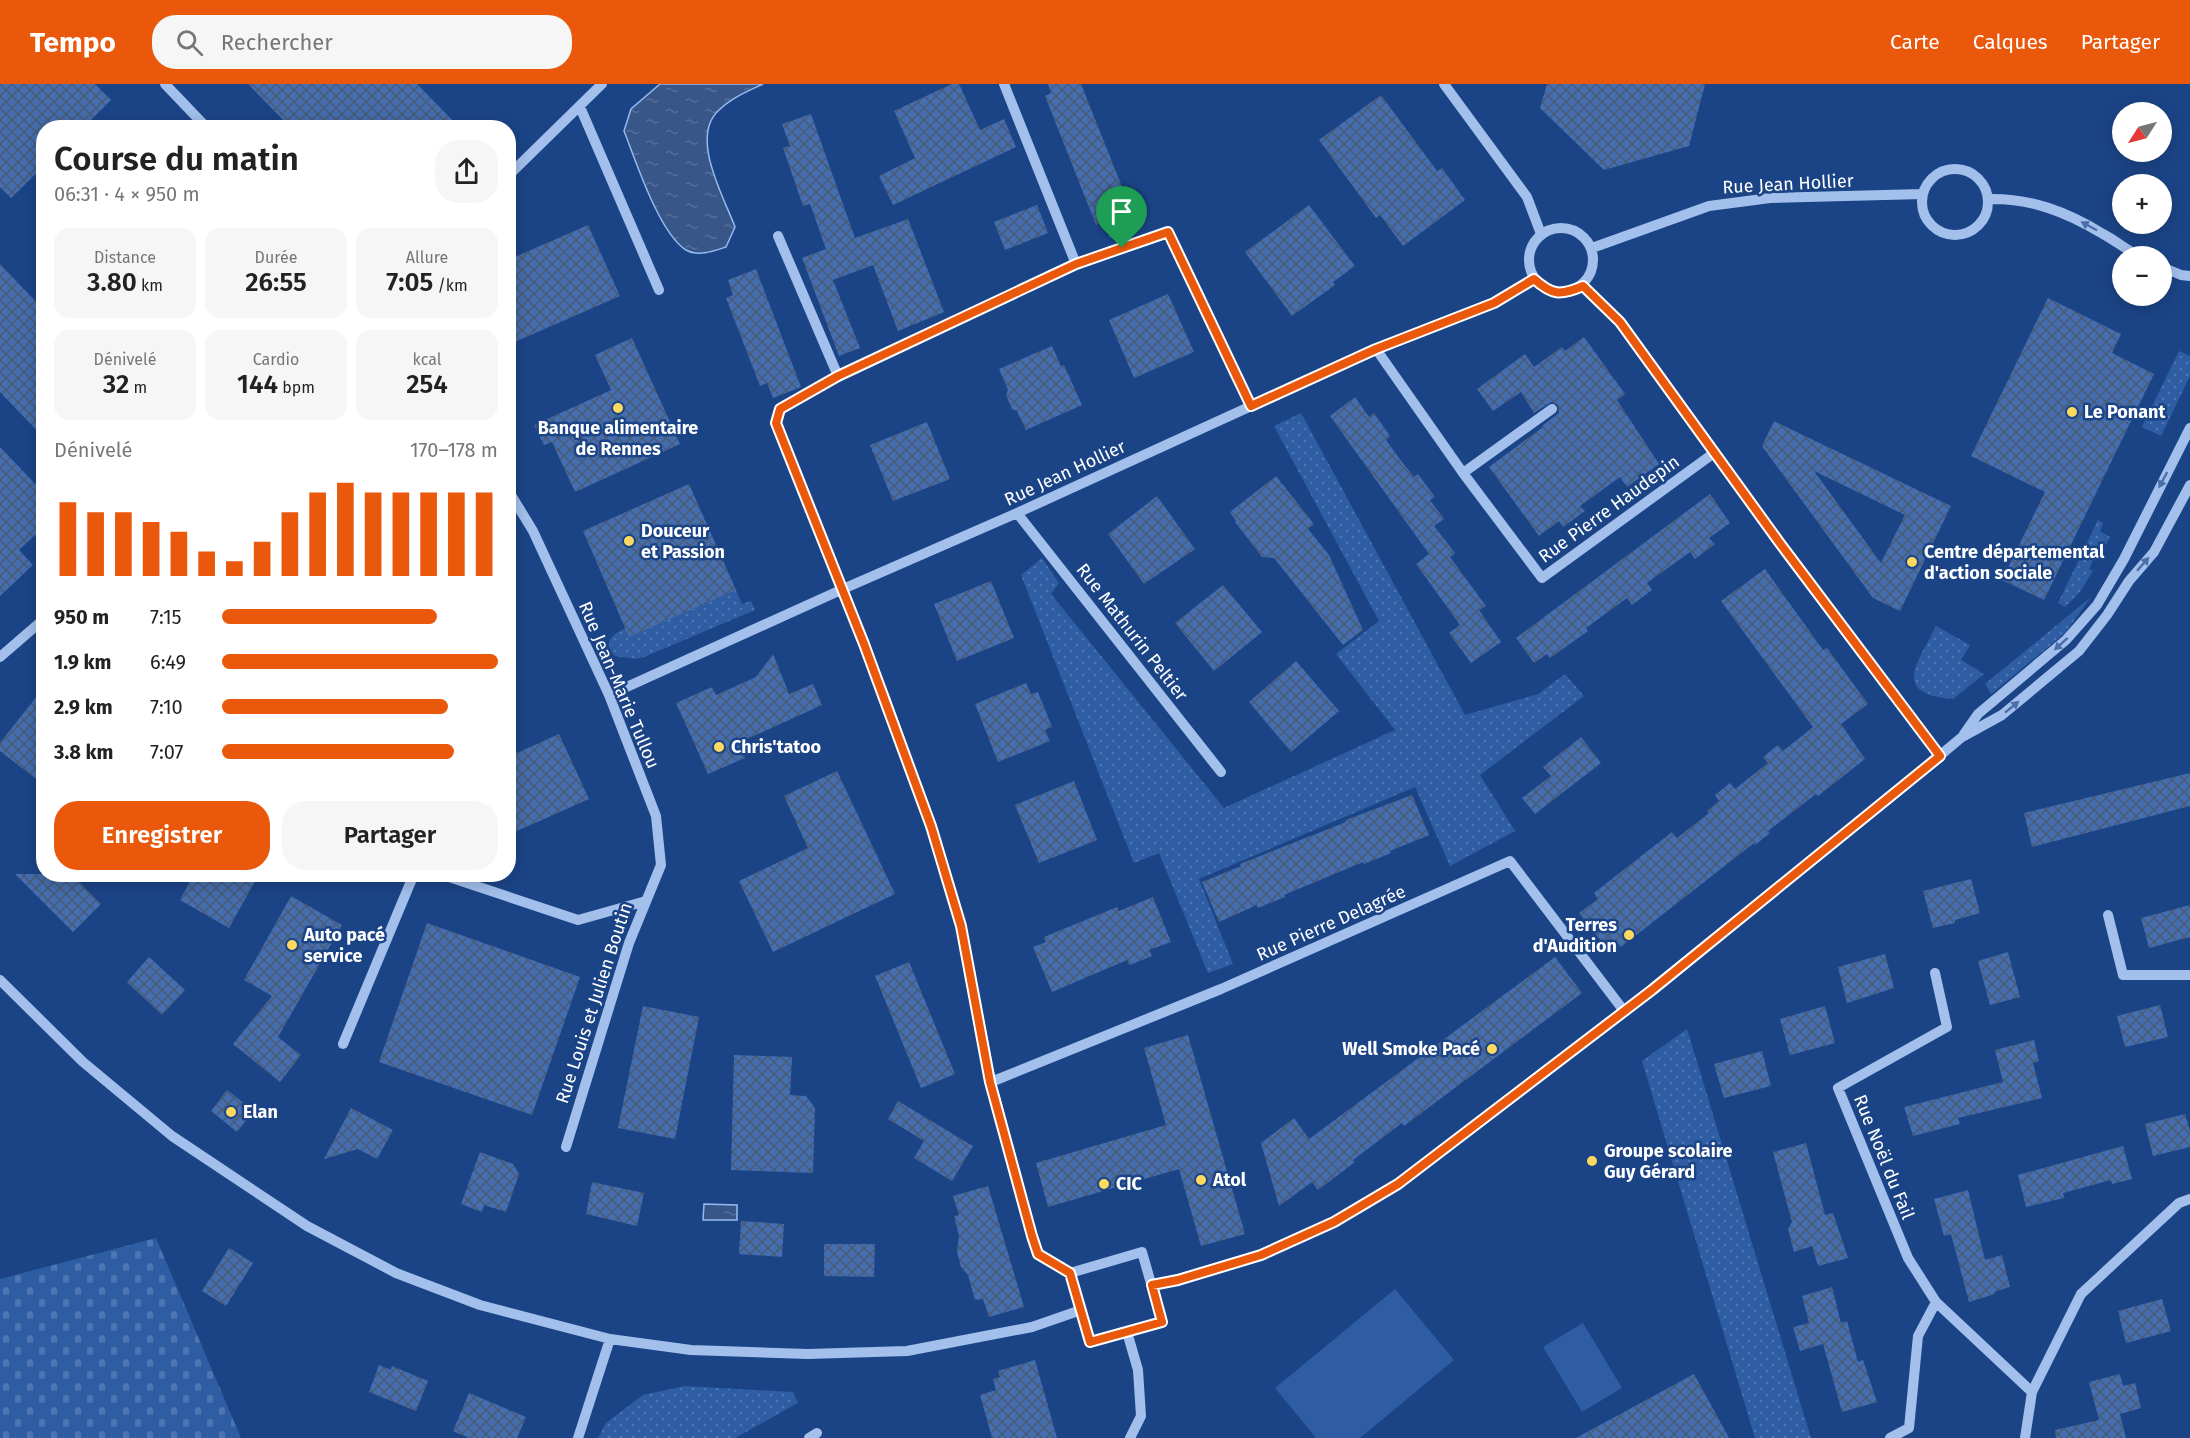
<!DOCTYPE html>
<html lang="fr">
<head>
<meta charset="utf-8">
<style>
	body { margin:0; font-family:"Fira Sans",sans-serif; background:#f6f6f6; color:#222; height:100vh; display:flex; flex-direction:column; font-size:22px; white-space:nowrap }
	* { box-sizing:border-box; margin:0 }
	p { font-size:20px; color:#767676 }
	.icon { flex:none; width:33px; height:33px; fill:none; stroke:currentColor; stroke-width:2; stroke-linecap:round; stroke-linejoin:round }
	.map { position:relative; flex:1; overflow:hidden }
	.drawer { position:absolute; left:36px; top:36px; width:480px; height:762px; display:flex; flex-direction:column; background:#fff; border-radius:24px; box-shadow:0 3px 15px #0003 }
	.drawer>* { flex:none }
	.needle { width:39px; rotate:234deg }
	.controls { position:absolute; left:2112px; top:18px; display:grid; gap:12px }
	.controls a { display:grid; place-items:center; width:60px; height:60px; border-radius:50%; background:#fff; box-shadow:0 3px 15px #0003; font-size:30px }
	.pin { position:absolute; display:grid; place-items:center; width:51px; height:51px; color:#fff; margin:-62px -26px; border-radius:50% 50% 50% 0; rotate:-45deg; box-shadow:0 0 6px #0007 }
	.pin .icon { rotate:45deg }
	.round { display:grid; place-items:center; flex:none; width:63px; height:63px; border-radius:24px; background:#f6f6f6 }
	.head { display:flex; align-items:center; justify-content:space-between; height:102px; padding:0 18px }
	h1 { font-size:33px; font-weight:600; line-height:45px }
	.stats { display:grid; grid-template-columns:repeat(3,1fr); gap:9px; height:102px; padding:6px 18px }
	.stats div { display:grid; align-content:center; border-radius:15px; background:#f6f6f6; text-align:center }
	.stats b { font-size:26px; font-weight:600 }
	.stats small { font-size:16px; font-weight:400 }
	.stats p { font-size:16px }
	.chart { height:168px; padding:12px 18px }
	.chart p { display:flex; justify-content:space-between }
	.chart svg { width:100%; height:108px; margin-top:6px; stroke:#ea580c; stroke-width:6 }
	.cta { display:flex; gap:12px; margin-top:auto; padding:12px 18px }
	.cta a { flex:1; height:69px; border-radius:24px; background:#ea580c; color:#fff; font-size:24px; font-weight:600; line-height:69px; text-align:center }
	.cta a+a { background:#f6f6f6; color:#222 }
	ul { padding:0 18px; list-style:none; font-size:20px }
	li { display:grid; grid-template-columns:96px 72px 1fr; align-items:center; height:45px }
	li i { height:15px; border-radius:8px; background:#ea580c }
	header { display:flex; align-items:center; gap:36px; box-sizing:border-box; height:84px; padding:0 30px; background:#ea580c; color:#fff }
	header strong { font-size:28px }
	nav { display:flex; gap:33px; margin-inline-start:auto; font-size:21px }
	.search { width:420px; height:54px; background:#f6f6f6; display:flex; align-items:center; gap:15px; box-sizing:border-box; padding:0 21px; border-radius:24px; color:#767676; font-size:22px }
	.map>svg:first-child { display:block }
	.grass { fill:url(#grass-dots) }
	.cemetery { fill:url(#cemetery-stones) }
	.garden { fill:#2e5da4 }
	.water { fill:url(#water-ripples); stroke:#96baee; stroke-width:1.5 }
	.building { fill:url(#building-cross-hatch); fill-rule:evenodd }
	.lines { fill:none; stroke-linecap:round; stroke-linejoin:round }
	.minor { stroke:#a3c0ec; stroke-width:10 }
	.oneway { fill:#4b6faa }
	.route-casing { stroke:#fff; stroke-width:12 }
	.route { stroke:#ea580c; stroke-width:8 }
	.poi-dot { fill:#fdd960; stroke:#1b4487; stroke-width:2 }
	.labels { text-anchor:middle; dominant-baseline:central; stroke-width:5; stroke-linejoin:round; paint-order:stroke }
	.street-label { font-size:18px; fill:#fff; stroke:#1b4487 }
	.poi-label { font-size:18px; font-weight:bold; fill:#fff; stroke:#1b4487; text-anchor:start }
</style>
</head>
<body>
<header>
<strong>Tempo</strong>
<div class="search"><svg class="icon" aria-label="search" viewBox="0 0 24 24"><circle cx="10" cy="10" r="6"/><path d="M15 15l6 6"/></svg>Rechercher</div>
<nav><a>Carte</a><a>Calques</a><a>Partager</a></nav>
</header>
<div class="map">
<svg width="2190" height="1354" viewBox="0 0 2190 1354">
	<defs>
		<pattern id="grass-dots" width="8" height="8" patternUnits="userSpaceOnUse" patternTransform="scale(1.5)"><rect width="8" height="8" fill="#2e5da4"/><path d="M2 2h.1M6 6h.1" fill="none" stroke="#4d75b2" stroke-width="1.8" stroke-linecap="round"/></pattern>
		<pattern id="cemetery-stones" width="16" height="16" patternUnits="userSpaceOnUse" patternTransform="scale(1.5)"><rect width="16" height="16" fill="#2e5da4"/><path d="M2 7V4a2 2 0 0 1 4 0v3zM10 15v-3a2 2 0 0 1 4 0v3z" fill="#4d75b2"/></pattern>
		<pattern id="water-ripples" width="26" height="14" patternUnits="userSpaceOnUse" patternTransform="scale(1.5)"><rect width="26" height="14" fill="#385687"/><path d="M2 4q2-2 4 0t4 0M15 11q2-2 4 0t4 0" fill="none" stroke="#566f99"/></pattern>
		<pattern id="building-cross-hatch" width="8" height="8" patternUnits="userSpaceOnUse" patternTransform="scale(1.5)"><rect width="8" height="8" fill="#446eb0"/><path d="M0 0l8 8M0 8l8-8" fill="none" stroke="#495a74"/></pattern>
	</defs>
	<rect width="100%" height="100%" fill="#1b4487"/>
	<!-- grass -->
	<path class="grass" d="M2179,267l11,5v20l-29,60 -19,-9z
		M1301,329l164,302 73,-21 27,-20 19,22 -104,79 35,56 -65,35 -35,-79 -216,92 34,85 -25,9 -49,-120 -25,10 -113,-288 21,-17 17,25 -8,11 173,214 171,-78 -59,-76 43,-33 -105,-195z
		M2098,436l5,3 -3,8 10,6 -12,23 -4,-2 -5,11 4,2 -14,22 -14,14 -7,-4z
		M736,506l6,14 9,-3 4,9 -111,47 -8,2 -21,-3c-13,-14 -3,-22 11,-28l4,8z
		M2091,513l-26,36 -74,61 -6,-10z
		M1936,542l34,19 -9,15 23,14 -31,25c-63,-5 -35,-36 -17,-73z
		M1687,945l124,409h-56l-113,-377z
		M685,1302l108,6 5,11 -63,35h-137l8,-15 37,-28z"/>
	<!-- cemetery -->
	<path class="cemetery" d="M156,1154l85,200h-241v-159z"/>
	<!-- garden -->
	<path class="garden" d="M1395,1205l59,71 -94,78h-44l-41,-50z
		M1583,1239l39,65 -40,24 -39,-65z"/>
	<!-- water -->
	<path class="water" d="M660,0h103c-15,7 -32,14 -44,26 -30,27 5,87 16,117l-9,20c-12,4 -28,10 -40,3 -27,-17 -50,-89 -62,-119l7,-22z
		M704,1120l33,1v15h-34z"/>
	<!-- building -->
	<path class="building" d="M0,0h95l16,16 -28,28h-39v38l-33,32 -11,-11z
		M248,0h169l43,44h-169z
		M952,0h7l21,46 24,-11 12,28 -123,58 -14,-29 36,-18 -21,-47z
		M1048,0h33l57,143 -28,11 -7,-16 -7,3 -51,-129 6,-3z
		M1547,0h158l-16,62 -85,24 -64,-62z
		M1381,11l56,76 5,-3 23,32 -62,46 -23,-31 -4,3 -57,-78z
		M811,30l44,124 53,-19 36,93 -46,19 -25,-66 -40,15 27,68 -21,8 -37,-98 24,-9 -16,-45 -7,2 -20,-58 7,-2 -8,-22z
		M1037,121l11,28 -43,17 -11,-28z
		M1309,121l46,61 -22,16 2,3 -43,31 -47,-64z
		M588,141l32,71 -112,49v-85z
		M0,180l44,46v11l-9,8 9,8v101l-44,-46z
		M756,185l45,118 -28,11 -6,-15 -7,3 -34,-88 7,-3 -5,-15z
		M1168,210l26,58 -60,26 -25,-58z
		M2048,214l73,36 -9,19 42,21 -110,226 -42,-20 43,-88 -74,-36z
		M1584,253l41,57 -8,6 42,64 -32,23 -7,-10 -40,29 5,5 -22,16 -4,-6 -20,15 -50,-69 54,-40 -1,-1 17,-13 -1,-8 -7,-3 -17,11 -13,-21 -28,19 -16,-22 48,-35 9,13 28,-20 3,4z
		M632,254l48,106 -105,48 -23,-50 -8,3 -10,-20 77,-35 -16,-35z
		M1052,262l9,20 3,-1 18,40 -56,25 -9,-19 -5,-2 -6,-14 2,-5 -9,-21z
		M1355,313l14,20 5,-4 16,23 -4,4 13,18 15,19 4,-3 17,23 -5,3 14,19 -10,7 21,27 -5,4 36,49 -7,4 22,32 -30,21 -22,-30 11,-8 -44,-61 13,-10 -99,-138z
		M1774,337l177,85 -51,105 -27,-13 -111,-152zM1814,387l91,44 -24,48z
		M927,338l23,57 -57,22 -23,-56z
		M0,363l44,46v34l-25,23 14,15 -33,31z
		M1276,392l38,48 -6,5 21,26 34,75 -20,15 -69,-87 -12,-1 -27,-35 1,-1 -6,-9z
		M689,400l47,106 -107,47 -46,-106z
		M1710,410l20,29 -21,15 6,6 -20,15 -5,-7 -43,31 5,7 -20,15 -5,-7 -41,30 2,3 -38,27 -3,-4 -13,9 -18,-25z
		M1157,412l38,53 -51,35 -36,-50z
		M1765,485l58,81 4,-2 41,56 -27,20 24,35 -47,37 -2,-2 -48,37 2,2 -15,12 -1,-2 -133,104 -4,-5 -9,8 -29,-37 19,-14 -4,-6 78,-61 5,6 32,-25 -2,-2 12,-10 -4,-6 15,-12 5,6 33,-26 -5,-6 15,-12 5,6 30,-24 -92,-126z
		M991,497l23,57 -57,23 -23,-57z
		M1223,501l39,47 -48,39 -39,-48z
		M773,570l16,40 24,-10 9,21 -84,38 7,15 -37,16 -32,-71 36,-16 4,8 40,-18z
		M1296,577l43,50 -48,41 -42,-50z
		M1026,599l5,11 7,-2 14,35 -7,3 5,11 -52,21 -23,-58z
		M44,603v98l-44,-34v-8z
		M559,650l30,65 -81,36v-78z
		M1581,653l20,26 -66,51 -13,-16 29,-22 -8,-9z
		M837,687l58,123 -122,58 -34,-71 69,-33 -24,-52z
		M2190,689v33l-158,41 -8,-34z
		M1074,697l23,59 -58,23 -24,-58z
		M1412,711l17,40 -39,16 1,2 -27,11 -1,-2 -79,33 1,2 -27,11 -1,-3 -38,17 -17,-40 39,-16 -1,-2 106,-42v-2z
		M15,790h56l30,30 -28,28z
		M194,790h65l-30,54 -49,-28z
		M1971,795l9,34 -25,7v3l-22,5 -10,-37z
		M291,812l51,29 -64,112 23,18 -21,27 -47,-38 39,-48 -28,-16z
		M1153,813l18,45 -22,8 3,6 -22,9 -3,-5 -75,32 -19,-45 13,-5 -2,-5 34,-14 39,-16 2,4z
		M2190,821v32l-41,11 -8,-30z
		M427,839l153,54 -48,138 -153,-53z
		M2008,868l12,45 -30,8 -12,-44z
		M1885,870l9,34 -47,15 -9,-36z
		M149,873l36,33 -23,25 -35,-33z
		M1555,873l27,36 -178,133 -2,-3 -49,37 2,2 -37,28 -6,-8 -33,24 -18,-63 33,-25 15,21z
		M909,878l46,112 -34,14 -46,-112z
		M2160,921l8,32 -43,10 -8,-31z
		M643,922l56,11 -24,122 -57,-11z
		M1825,922l10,37 -45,12 -10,-36z
		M1188,951l57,199 -44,12 -22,-77 -131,38 -12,-44 130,-38 -22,-77z
		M2034,956l5,21 -6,2 9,35 -84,20 2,6 -47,12 -9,-29 99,-25 -8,-32z
		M1762,967l9,35 -47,12 -10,-34z
		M734,971l58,2 -2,38 16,1 9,12 -2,65 -82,-3z
		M227,1006l27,21 -17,21 -26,-21z
		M898,1017l75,45 -21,35 -38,-23 10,-17 -36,-22z
		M351,1024l42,22 -16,29 -19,-10 -34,10z
		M2185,1030l5,17v16l-37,9 -8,-32z
		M1806,1059l19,72 8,-2 15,45 -30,8 -6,-20 -18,6 -6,-23 4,-7 -19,-70z
		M2123,1062l9,33 -20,5 -1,-4 -48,13 1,5 -38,9 -8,-32z
		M480,1068l33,12 6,10 -13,38 -22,-7 -2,7 -21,-8z
		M592,1098l52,11 -7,33 -51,-12z
		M988,1102l36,121 -35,10 -6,-18 -8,1 -7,-25 -7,-8 -4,-15 2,-16 -5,-20 5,-1 -6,-19z
		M1968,1106l17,70 17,-5 8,32 -16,5 1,2 -26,8 -18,-68 -7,2 -10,-37z
		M741,1137l43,3 -2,33 -43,-3z
		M824,1160h51l-1,33 -50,-1z
		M229,1164l24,15 -27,43 -24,-15z
		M1832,1203l9,36 6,-2 11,41 5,-2 14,42 -35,10 -19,-68 -23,7 -7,-24 16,-4 -7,-27z
		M2162,1215l9,32 -45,12 -8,-32z
		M1035,1276l22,78h-65l-12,-43 16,-5 -3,-11 7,-2 -2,-6z
		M379,1281l12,5 1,-4 36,15 -12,30 -47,-19z
		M1694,1290l35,64h-153z
		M2120,1290l3,12 12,-3 6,25 -21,6 6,24h-70l-1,-8 44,-10 -10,-38z
		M469,1309l57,24 -9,21h-48l-16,-7z"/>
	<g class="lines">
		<!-- minor -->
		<path class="minor" d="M165,0l42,44
			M1004,0l72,180
			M1444,0l83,113 14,37
			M580,23l79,183
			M1922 118a33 33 0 1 1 66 0a33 33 0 1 1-66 0Z
			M508,92l94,-92
			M1988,115c43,-1 79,13 115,35 13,7 24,16 36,22
			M1529 176a32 32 0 1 1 64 0a32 32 0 1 1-64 0Z
			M778,152l60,140
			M1592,164l117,-42 61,-8 153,-4
			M2162,183l19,8 9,1
			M1583,202l37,36 159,220 161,214
			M1376,265l87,124 79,105 172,-125
			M1463,389l89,-64
			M508,406l25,41 76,164 47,121 5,49 -32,78 -63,204
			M1017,429l204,259
			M0,573l44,-38
			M609,611l234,-106 174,-76 359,-164 118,-46 40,-24
			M1964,650l14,-20 88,-74 31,-35 27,-46 66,-131
			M440,790l138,46 68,-19
			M136,792v-2
			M2108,831l15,60h67
			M1935,889l12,54 -109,61 70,170 28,44 96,90
			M0,896l83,82 89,74 135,90 89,47 84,32 130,34 81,11 117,4 99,-3 125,-24 49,-17
			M343,960l71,-170
			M991,998l230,-93 289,-128 114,150
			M1142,1168l20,70 -72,20 -20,-69z
			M1070,1189l-32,-19 -6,-18 -41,-154 -30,-156 -30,-100 -46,-128 -109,-275 4,-14 58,-33 238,-112 92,-31 83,173
			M1152,1201l26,-6 83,-24 73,-33 64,-38 204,-155 285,-229 75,-63 40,-22 77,-64 28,-36 22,-34 25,-29 36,-67
			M1127,1248l11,38 3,46 -11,22
			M578,1354l32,-99
			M809,1354l8,-5
			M1890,1354l19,-10 9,-92 18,-34
			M2025,1354l7,-46 49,-98 98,-91 11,-4"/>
	</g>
	<!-- one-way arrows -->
	<defs><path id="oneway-solid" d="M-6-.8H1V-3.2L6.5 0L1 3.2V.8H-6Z" transform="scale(1.5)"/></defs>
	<g class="oneway">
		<use href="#oneway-solid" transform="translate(2089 142) rotate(-152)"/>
		<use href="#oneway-solid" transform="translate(2163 396) rotate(118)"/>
		<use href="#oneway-solid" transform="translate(2143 480) rotate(-49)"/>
		<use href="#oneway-solid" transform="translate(2061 560) rotate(138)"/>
		<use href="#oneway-solid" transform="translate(2012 623) rotate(-39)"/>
	</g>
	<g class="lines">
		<!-- route casing -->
		<g class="route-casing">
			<path id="route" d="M1168,148l83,174 125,-57 118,-46 40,-24c18,16 26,17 49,7l37,36 159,220 161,214 -288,234 -254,194 -64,38 -73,33 -83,25 -26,5 10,37 -72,20 -20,-69 -32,-19 -6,-18 -42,-154 -29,-156 -30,-100 -67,-182 -88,-221 4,-14 58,-33 238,-112z"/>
		</g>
		<!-- route -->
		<use href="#route" class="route"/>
	</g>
	<!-- markers -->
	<g class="poi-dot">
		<circle cx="618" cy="324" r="6"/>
		<circle cx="2072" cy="328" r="6"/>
		<circle cx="629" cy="457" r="6"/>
		<circle cx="1912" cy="478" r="6"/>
		<circle cx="719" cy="663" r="6"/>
		<circle cx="1629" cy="851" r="6"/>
		<circle cx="292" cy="861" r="6"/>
		<circle cx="1492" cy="965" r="6"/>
		<circle cx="231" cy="1028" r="6"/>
		<circle cx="1592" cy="1077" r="6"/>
		<circle cx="1201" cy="1096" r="6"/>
		<circle cx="1104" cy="1100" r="6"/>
	</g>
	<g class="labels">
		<!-- street labels -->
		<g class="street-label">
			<text transform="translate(1788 100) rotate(-3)">Rue Jean Hollier</text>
			<text transform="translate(1065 389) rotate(-25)">Rue Jean Hollier</text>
			<text transform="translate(1609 425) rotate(-36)">Rue Pierre Haudepin</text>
			<text transform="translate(1132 548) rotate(52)">Rue Mathurin Peltier</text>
			<text transform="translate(619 601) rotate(67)">Rue Jean-Marie Tullou</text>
			<text transform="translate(1331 839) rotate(-24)">Rue Pierre Delagrée</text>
			<text transform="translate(594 919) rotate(-72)">Rue Louis et Julien Boutin</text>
			<text transform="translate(1884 1073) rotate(68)">Rue Noël du Fail</text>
		</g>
		<!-- poi labels -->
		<g class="poi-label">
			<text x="2084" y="328">Le Ponant</text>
			<text x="618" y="344" text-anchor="middle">Banque alimentaire<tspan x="618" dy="21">de Rennes</tspan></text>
			<text x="641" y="447">Douceur<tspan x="641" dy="21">et Passion</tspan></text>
			<text x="1924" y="468">Centre départemental<tspan x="1924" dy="21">d'action sociale</tspan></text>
			<text x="731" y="663">Chris'tatoo</text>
			<text x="1617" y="841" text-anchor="end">Terres<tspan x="1617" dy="21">d'Audition</tspan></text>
			<text x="304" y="851">Auto pacé<tspan x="304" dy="21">service</tspan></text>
			<text x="1480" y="965" text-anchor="end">Well Smoke Pacé</text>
			<text x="243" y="1028">Elan</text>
			<text x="1604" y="1067">Groupe scolaire<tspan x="1604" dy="21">Guy Gérard</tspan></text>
			<text x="1213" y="1096">Atol</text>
			<text x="1116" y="1100">CIC</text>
		</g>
	</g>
</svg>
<div class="controls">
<a><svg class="needle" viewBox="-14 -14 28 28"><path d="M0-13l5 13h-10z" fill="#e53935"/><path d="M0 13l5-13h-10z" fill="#767676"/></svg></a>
<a>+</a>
<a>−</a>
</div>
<div class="pin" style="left:1122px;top:164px;background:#1e9e55"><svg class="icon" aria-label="arrive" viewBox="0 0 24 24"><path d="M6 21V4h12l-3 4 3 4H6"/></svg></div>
<section class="drawer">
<div class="head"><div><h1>Course du matin</h1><p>06:31 · 4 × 950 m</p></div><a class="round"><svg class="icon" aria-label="share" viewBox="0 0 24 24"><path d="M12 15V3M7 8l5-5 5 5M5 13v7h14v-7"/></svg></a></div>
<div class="stats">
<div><p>Distance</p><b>3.80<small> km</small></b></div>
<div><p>Durée</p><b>26:55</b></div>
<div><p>Allure</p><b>7:05<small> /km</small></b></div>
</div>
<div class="stats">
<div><p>Dénivelé</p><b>32<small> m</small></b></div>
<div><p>Cardio</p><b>144<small> bpm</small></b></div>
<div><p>kcal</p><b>254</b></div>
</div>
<div class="chart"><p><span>Dénivelé</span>170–178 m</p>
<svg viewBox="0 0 160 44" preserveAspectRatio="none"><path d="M5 44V14M15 44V18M25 44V18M35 44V22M45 44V26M55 44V34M65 44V38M75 44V30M85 44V18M95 44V10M105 44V6M115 44V10M125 44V10M135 44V10M145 44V10M155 44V10"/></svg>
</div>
<ul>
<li><b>950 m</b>7:15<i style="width:78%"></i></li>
<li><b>1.9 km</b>6:49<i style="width:100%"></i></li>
<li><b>2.9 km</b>7:10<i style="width:82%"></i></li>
<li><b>3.8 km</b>7:07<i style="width:84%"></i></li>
</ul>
<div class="cta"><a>Enregistrer</a><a>Partager</a></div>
</section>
</div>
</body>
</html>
